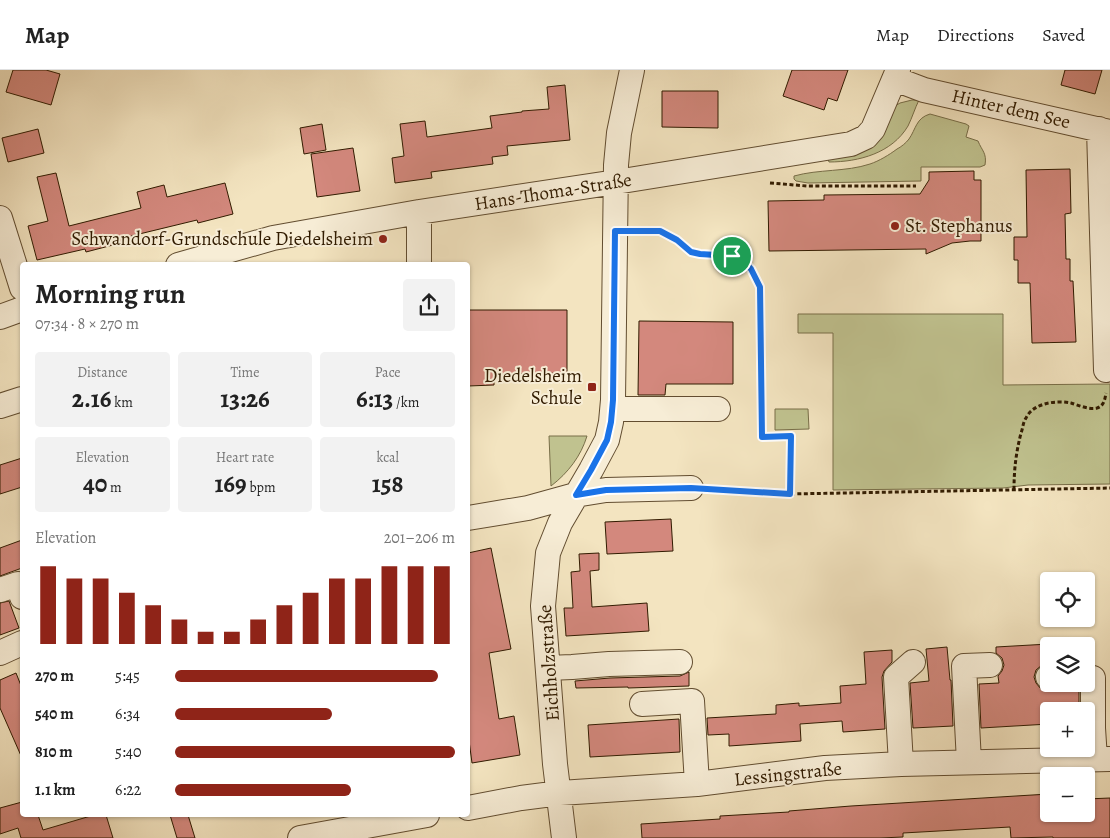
<!DOCTYPE html>
<html lang="en">
<head>
<meta charset="utf-8">
<style>
	body { margin:0; font-family:Alegreya,serif; background:#f2f2f2; color:#222; height:100vh; display:flex; flex-direction:column; font-size:19px; white-space:nowrap }
	* { box-sizing:border-box; margin:0 }
	p { font-size:16px; color:#767676 }
	.icon { flex:none; width:28px; height:28px; fill:none; stroke:currentColor; stroke-width:2; stroke-linecap:round; stroke-linejoin:round }
	.map { position:relative; flex:1; overflow:hidden }
	.sheet { position:absolute; left:20px; top:192px; width:450px; height:555px; display:flex; flex-direction:column; background:#fff; border-radius:5px; box-shadow:0 1px 4px #0004 }
	.sheet>* { flex:none }
	.fabs { position:absolute; left:1040px; top:502px; display:grid; gap:10px }
	.fabs a { display:grid; place-items:center; width:55px; height:55px; border-radius:5px; background:#fff; box-shadow:0 1px 4px #0004; font-size:25px }
	.pin { position:absolute; display:grid; place-items:center; width:42px; height:42px; color:#fff; margin:-21px; border:2px solid #fff; border-radius:50%; box-shadow:0 1px 5px #0007 }
	.round { display:grid; place-items:center; flex:none; width:52px; height:52px; border-radius:5px; background:#f2f2f2 }
	.headline { display:flex; align-items:center; justify-content:space-between; height:85px; padding:0 15px }
	h1 { font-size:28px; font-weight:600; line-height:38px }
	.figures { display:grid; grid-template-columns:repeat(3,1fr); gap:8px; height:85px; padding:5px 15px }
	.figures div { display:grid; align-content:center; border-radius:5px; background:#f2f2f2; text-align:center }
	.figures b { font-size:25px; font-weight:600 }
	.figures small { font-size:14px; font-weight:400 }
	.figures p { font-size:14px }
	.chart { height:140px; padding:10px 15px }
	.chart p { display:flex; justify-content:space-between }
	.chart svg { width:100%; height:90px; margin-top:5px; stroke:#8f2418; stroke-width:6 }
	ul { padding:0 15px; list-style:none; font-size:16px }
	li { display:grid; grid-template-columns:80px 60px 1fr; align-items:center; height:38px }
	li i { height:12px; border-radius:6px; background:#8f2418 }
	header { display:flex; align-items:center; gap:30px; box-sizing:border-box; height:70px; padding:0 25px; background:#fff; border-bottom:1px solid #e0e0e0 }
	header strong { font-size:24px }
	nav { display:flex; gap:28px; margin-inline-start:auto; font-size:18px }
	.map>svg:first-child { display:block }
	.green { fill:#c0c28f; stroke:#786e48 }
	.building { fill:#d3887d; stroke:#311b00 }
	.lines { fill:none; stroke-linecap:round; stroke-linejoin:round }
	.minor-casing { stroke:#624d30; stroke-width:26 }
	.path { stroke:#311b00; stroke-width:3; stroke-dasharray:4 2.5; stroke-linecap:butt }
	.minor { stroke:#f7edd6; stroke-width:24 }
	.route-casing { stroke:#fff; stroke-width:10 }
	.route { stroke:#1a73e8; stroke-width:6 }
	.poi-dot { fill:#8f2418; stroke:#f7edd6; stroke-width:2 }
	.labels { text-anchor:middle; dominant-baseline:central; stroke-width:4; stroke-linejoin:round; paint-order:stroke }
	.street-label { font-size:19px; fill:#311b00; stroke:#f7edd6 }
	.poi-label { font-size:19px; fill:#311b00; stroke:#f7edd6; text-anchor:end }
</style>
</head>
<body>
<header>
<strong>Map</strong>
<nav><a>Map</a><a>Directions</a><a>Saved</a></nav>
</header>
<div class="map">
<svg width="1110" height="768" viewBox="0 0 1110 768">
	<rect width="100%" height="100%" fill="#f3e4c0"/>
	<filter id="stains"><feTurbulence type="fractalNoise" baseFrequency=".004" numOctaves="4"/><feColorMatrix values="0 0 0 0 .2 0 0 0 0 .09 0 0 0 0 .02 0 0 0 .5 -.17"/></filter>
	<radialGradient id="worn" r=".72"><stop offset=".6" stop-color="#630" stop-opacity="0"/><stop offset="1" stop-color="#630" stop-opacity=".3"/></radialGradient>
	<!-- green -->
	<path class="green" d="M912,30h7c-4,8 -7,18 -11,26 -16,27 -49,36 -79,36l-1,-3 67,-53 5,-3z
		M930,44l36,10 3,2 -3,11 12,4c4,10 9,12 7,24l-5,2h-59v14l-113,2 -12,-2 -2,-2v-3c25,-7 52,-4 76,-12 9,-3 19,-9 27,-15 4,-2 9,-6 12,-10 7,-10 7,-21 21,-25z
		M798,244h205v71l107,-1v100l-82,1 -25,3 -170,2v-157h-35z
		M775,339h33l1,20 -34,1z
		M549,366h38c-6,20 -19,37 -36,50z"/>
	<!-- building -->
	<path class="building" d="M13,0h33l14,4 -9,31 -45,-13z
		M792,0h56l-11,31 -9,-3 -4,12 -41,-14z
		M1065,0h37l-7,24 -34,-9z
		M565,15l5,55 -63,6 1,9 -16,2 1,7 -62,8 1,6 -37,5 -3,-25 12,-2 -4,-32 25,-3 2,16 65,-9 -2,-12 32,-4v-1l27,-2 -2,-22z
		M662,21h56v37l-56,-1z
		M322,54l4,26 -22,4 -4,-26z
		M38,59l6,24 -36,9 -6,-24z
		M353,78l7,43 -43,6 -6,-43z
		M1070,99l1,44 -6,1 1,45h4v22h3l3,61 -44,1 -2,-60h-12v-23h-4v-23h13l-1,-67z
		M974,101v9h7v61h-11l-18,2 -26,11v-5l-157,2 -1,-50 56,-1v-5l96,-1 9,-14v-8z
		M56,103l13,53 72,-18 -4,-16 27,-7 3,12 58,-14 8,31 -35,9 -1,-3 -66,16 1,4 -46,12 -1,-3 -48,11 -9,-34 20,-5 -11,-44z
		M468,240h99v63l-73,1v11l-26,1z
		M639,251l94,1v62h-67l-1,11h-27z
		M22,388v29l-22,7v-29z
		M671,449l2,32 -66,3 -2,-32z
		M22,470v28l-22,8v-28z
		M491,478l20,101 -22,4 10,66 15,-3 6,39 -48,8 -4,-30v-180z
		M599,483v17l-9,1 2,36 55,-4 2,28 -83,5 -2,-28h9l-2,-36 9,-1 -1,-17z
		M9,531l10,27 -19,7v-32z
		M1049,574v19l-7,2 -6,5 -2,7 2,6 5,6 8,2 30,-1v21h-30v13l-68,4 -2,-44 20,-1 -1,-7 4,-5 2,-6 -2,-7 -6,-5v-6z
		M947,577l3,33h1l2,46 -40,2 -3,-45 19,-2 -3,-32z
		M892,580v12l-8,9 -2,6 3,52 -42,3 -1,-11 -42,3 1,17 -72,5v-12l-21,1 -1,-17 69,-4v-9l23,-2v3l42,-3 -1,-17 26,-2 -2,-32z
		M689,602v14l-61,2v-1l-52,1 -1,-7 35,-3 70,-2z
		M16,603l6,15v70l-22,-50v-28z
		M679,649l1,33 -90,5 -2,-32z
		M1049,724v20h37v-15l24,-1v40h-57v-1l-42,1 -1,-11 -107,6v4l-23,1h-238l-1,-14 79,-5v-3l69,-4v-1l62,-5z
		M22,732v13h16l5,15 51,-15h12l7,23h-92l-3,-10 -18,6v-26z
		M170,745h18l7,23h-18z"/>
	<g class="lines">
		<!-- minor casing -->
		<g class="minor-casing">
			<path id="minor" d="M895,9l29,11 186,42
				M1099,59l7,241
				M0,148l22,70
				M178,195l95,-27 146,-26 197,-30 235,-38 15,-7 7,-8 25,-59
				M419,195v-53
				M0,247l22,-8
				M0,336l22,-7
				M613,339h105
				M468,448l60,-10 47,-13 31,-5 85,-2
				M0,520l18,-6 4,13
				M0,583l22,-10
				M548,598l24,-1 37,-3 71,-2
				M1048,607h1
				M1086,608h7v50l2,31
				M642,634l50,-3 5,83
				M969,692l-5,-96 26,-1
				M901,694l-5,-87 17,-15
				M468,738l53,-10 39,-5 137,-9 128,-16 76,-4 209,-5
				M300,768l127,-23
				M564,768l-9,-74 -12,-158 5,-53 12,-30 31,-53 16,-30 4,-18 2,-22 3,-235 3,-32 13,-63"/>
		</g>
		<!-- path -->
		<path class="path" d="M770,113l37,3h109
			M638,161c8,0 17,-2 24,1 13,5 23,19 36,22 14,3 30,-2 43,4 10,6 14,20 19,29l2,150 29,-1
			M713,419l77,5 320,-6
			M1014,420c0,-21 2,-37 7,-57 2,-5 2,-11 5,-15 7,-15 30,-18 45,-15 7,2 18,7 26,5 7,-2 8,-9 9,-15
			M790,424l1,-61"/>
		<!-- minor -->
		<use href="#minor" class="minor"/>
	</g>
	<g class="lines">
		<!-- route casing -->
		<g class="route-casing">
			<path id="route" d="M615,161h45l17,9 14,12 9,2 32,2 10,3 9,10 9,18 2,150 29,-1 -1,58 -99,-6 -85,2 -30,5 15,-25 16,-30 4,-18 2,-22z"/>
		</g>
		<!-- route -->
		<use href="#route" class="route"/>
	</g>
	<!-- markers -->
	<g class="poi-dot">
		<circle cx="895" cy="156" r="5"/>
		<circle cx="383" cy="169" r="5"/>
		<rect x="587" y="312" width="10" height="10" rx="2.5"/>
	</g>
	<g class="labels">
		<!-- street labels -->
		<g class="street-label">
			<text transform="translate(1011 39) rotate(13)">Hinter dem See</text>
			<text transform="translate(553 122) rotate(-9)">Hans-Thoma-Straße</text>
			<text transform="translate(549 593) rotate(-94)">Eichholzstraße</text>
			<text transform="translate(788 704) rotate(-6)">Lessingstraße</text>
		</g>
		<!-- poi labels -->
		<g class="poi-label">
			<text x="905" y="156" text-anchor="start">St. Stephanus</text>
			<text x="373" y="169">Schwandorf-Grundschule Diedelsheim</text>
			<text x="582" y="306">Diedelsheim<tspan x="582" dy="22">Schule</tspan></text>
		</g>
	</g>
	<rect width="100%" height="100%" filter="url(#stains)"/>
	<rect width="100%" height="100%" fill="url(#worn)"/>
</svg>
<div class="fabs">
<a><svg class="icon" aria-label="locate" viewBox="0 0 24 24"><circle cx="12" cy="12" r="6"/><path d="M12 2v4M12 18v4M2 12h4M18 12h4"/></svg></a>
<a><svg class="icon" aria-label="layers" viewBox="0 0 24 24"><path d="M12 4l9 5-9 5-9-5zM3 14l9 5 9-5"/></svg></a>
<a>+</a>
<a>−</a>
</div>
<div class="pin" style="left:732px;top:186px;background:#1e9e55"><svg class="icon" aria-label="arrive" viewBox="0 0 24 24"><path d="M6 21V4h12l-3 4 3 4H6"/></svg></div>
<section class="sheet">
<div class="headline"><div><h1>Morning run</h1><p>07:34 · 8 × 270 m</p></div><a class="round"><svg class="icon" aria-label="share" viewBox="0 0 24 24"><path d="M12 15V3M7 8l5-5 5 5M5 13v7h14v-7"/></svg></a></div>
<div class="figures">
<div><p>Distance</p><b>2.16<small> km</small></b></div>
<div><p>Time</p><b>13:26</b></div>
<div><p>Pace</p><b>6:13<small> /km</small></b></div>
</div>
<div class="figures">
<div><p>Elevation</p><b>40<small> m</small></b></div>
<div><p>Heart rate</p><b>169<small> bpm</small></b></div>
<div><p>kcal</p><b>158</b></div>
</div>
<div class="chart"><p><span>Elevation</span>201–206 m</p>
<svg viewBox="0 0 160 44" preserveAspectRatio="none"><path d="M5 44V6M15 44V12M25 44V12M35 44V19M45 44V25M55 44V32M65 44V38M75 44V38M85 44V32M95 44V25M105 44V19M115 44V12M125 44V12M135 44V6M145 44V6M155 44V6"/></svg>
</div>
<ul>
<li><b>270 m</b>5:45<i style="width:94%"></i></li>
<li><b>540 m</b>6:34<i style="width:56%"></i></li>
<li><b>810 m</b>5:40<i style="width:100%"></i></li>
<li><b>1.1 km</b>6:22<i style="width:63%"></i></li>
</ul>
</section>
</div>
</body>
</html>
